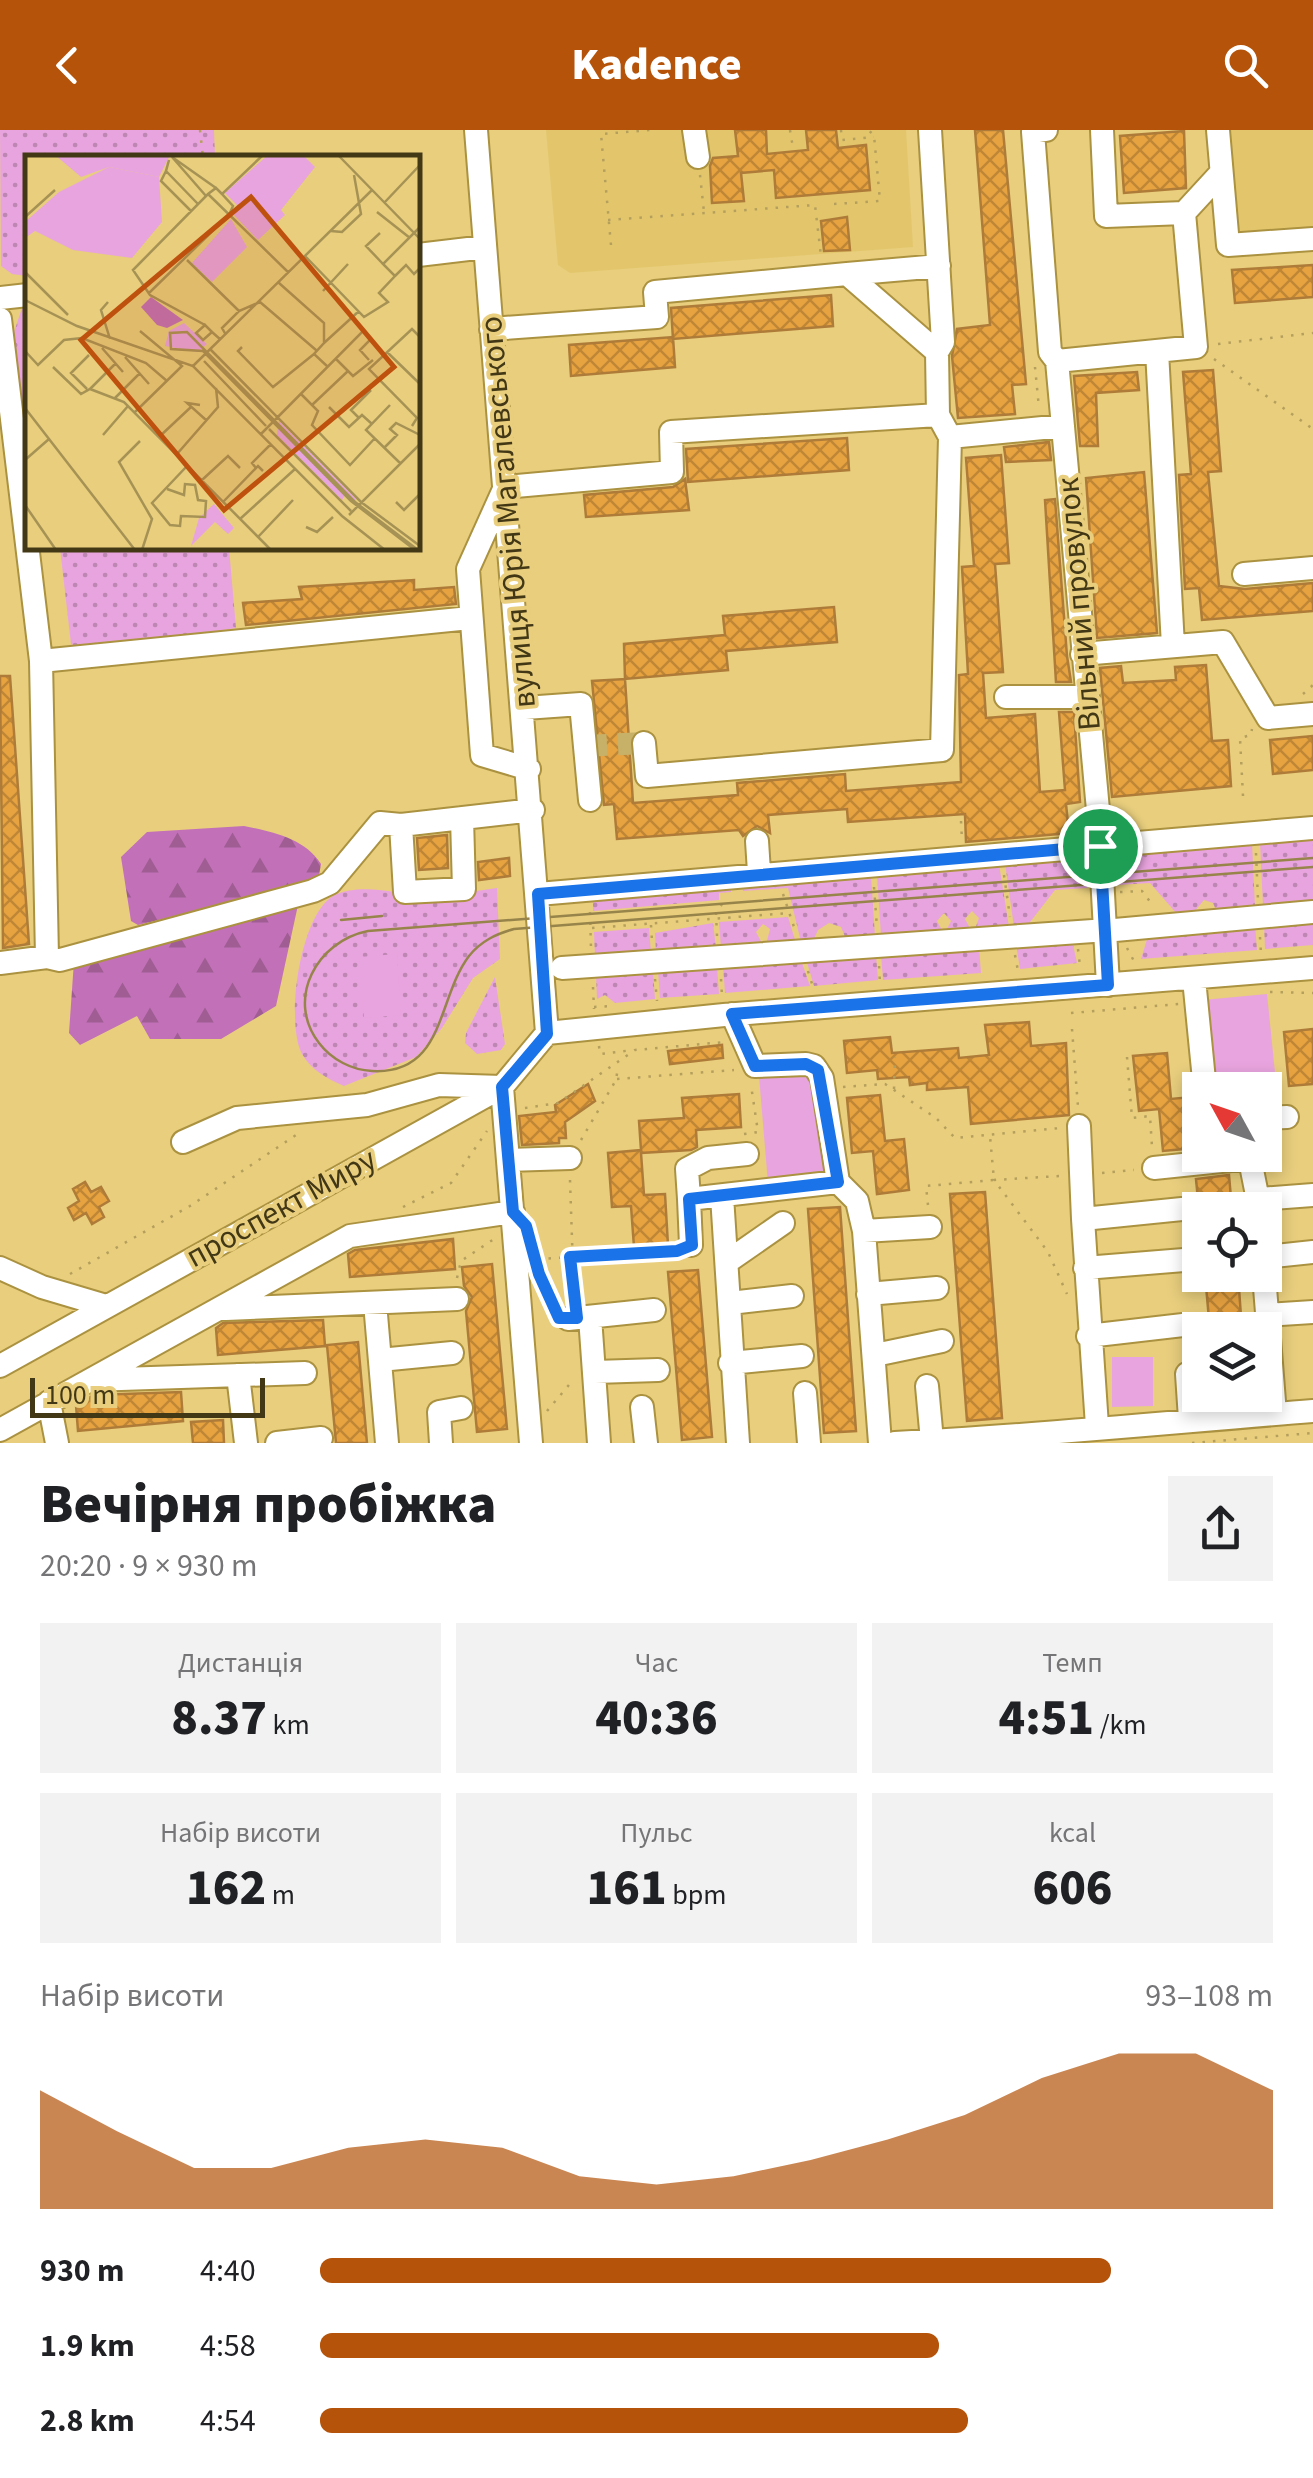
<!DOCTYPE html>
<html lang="uk">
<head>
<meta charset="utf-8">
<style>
	body { margin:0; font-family:"Source Sans 3",sans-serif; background:#f2f2f2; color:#202124; height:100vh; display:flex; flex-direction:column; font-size:38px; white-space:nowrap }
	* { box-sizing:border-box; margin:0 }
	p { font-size:32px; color:#757577 }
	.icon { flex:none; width:55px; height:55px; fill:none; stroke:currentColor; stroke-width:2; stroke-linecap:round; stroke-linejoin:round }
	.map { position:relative; height:1313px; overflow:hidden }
	.details { display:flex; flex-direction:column; background:#fff; flex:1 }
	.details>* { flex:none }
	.needle { width:65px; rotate:310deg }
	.fabs { position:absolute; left:1182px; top:942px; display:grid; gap:20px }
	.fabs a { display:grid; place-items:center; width:100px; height:100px; border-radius:0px; background:#fff; box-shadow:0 5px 15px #0003; font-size:50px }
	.scale { position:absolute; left:30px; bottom:25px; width:235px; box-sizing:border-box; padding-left:10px; border:5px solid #433816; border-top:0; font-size:28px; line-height:35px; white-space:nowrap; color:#433816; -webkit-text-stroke:8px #e8ce7d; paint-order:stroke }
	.pin { position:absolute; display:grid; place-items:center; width:85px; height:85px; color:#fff; margin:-42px; border:5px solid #fff; border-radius:50%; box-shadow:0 2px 10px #0007 }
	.round { display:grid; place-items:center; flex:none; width:105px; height:105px; border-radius:0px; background:#f2f2f2 }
	.head { display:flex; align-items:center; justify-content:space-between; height:170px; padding:0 40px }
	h1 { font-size:55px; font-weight:800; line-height:75px }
	.figures { display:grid; grid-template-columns:repeat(3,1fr); gap:15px; height:170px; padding:10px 40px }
	.figures div { display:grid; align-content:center; border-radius:0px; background:#f2f2f2; text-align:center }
	.figures b { font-size:50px; font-weight:800 }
	.figures small { font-size:28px; font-weight:400 }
	.figures p { font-size:28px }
	.chart { height:280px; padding:20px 40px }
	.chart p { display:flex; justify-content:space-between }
	.chart svg { width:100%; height:180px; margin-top:10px; fill:#b45309; opacity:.7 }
	ul { padding:0 40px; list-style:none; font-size:32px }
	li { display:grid; grid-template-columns:160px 120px 1fr; align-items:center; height:75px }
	li i { height:25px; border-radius:12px; background:#b45309 }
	header { display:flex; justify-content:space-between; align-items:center; height:130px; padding:0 40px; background:#b45309; color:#fff; font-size:45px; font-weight:800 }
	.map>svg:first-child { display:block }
	.built { fill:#e3c66c }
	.grass { fill:url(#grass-dots) }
	.forest { fill:url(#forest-firs) }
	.park { fill:#e8a4de }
	.building { fill:url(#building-cross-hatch); stroke:#ae7c38; stroke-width:2.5 }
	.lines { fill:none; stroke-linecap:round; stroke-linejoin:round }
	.minor-tunnel { stroke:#c7b068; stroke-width:22; stroke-dasharray:22 11; stroke-linecap:butt }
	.minor-casing { stroke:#ab9240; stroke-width:26 }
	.path { stroke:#b59f5d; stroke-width:2.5; stroke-dasharray:2.5 8; stroke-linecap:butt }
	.minor { stroke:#fff; stroke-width:22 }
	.tram { stroke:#97844a; stroke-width:2.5 }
	.route-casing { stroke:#fff; stroke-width:20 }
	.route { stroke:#1a73e8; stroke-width:12 }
	.labels { text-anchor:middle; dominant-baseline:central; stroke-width:8; stroke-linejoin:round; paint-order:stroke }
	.street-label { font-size:32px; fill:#433816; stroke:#e8ce7d }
	.inset-road { fill:none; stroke:#a69254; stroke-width:2.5 }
	.view { fill:#bf510e; fill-opacity:0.15; stroke:#bf510e; stroke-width:5 }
	.inset-edge { fill:none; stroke:#433816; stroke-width:5 }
</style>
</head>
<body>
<header><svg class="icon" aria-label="back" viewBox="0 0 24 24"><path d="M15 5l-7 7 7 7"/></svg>Kadence<svg class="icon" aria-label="search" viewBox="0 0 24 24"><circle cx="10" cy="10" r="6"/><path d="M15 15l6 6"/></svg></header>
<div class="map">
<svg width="1313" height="1313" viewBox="0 0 1313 1313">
	<defs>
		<pattern id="grass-dots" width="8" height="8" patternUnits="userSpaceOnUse" patternTransform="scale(2.5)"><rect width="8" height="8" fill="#e8a4de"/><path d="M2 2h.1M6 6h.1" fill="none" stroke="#be87b3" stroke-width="1.8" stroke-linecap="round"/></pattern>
		<pattern id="forest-firs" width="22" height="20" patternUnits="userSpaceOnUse" patternTransform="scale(2.5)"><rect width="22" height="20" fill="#c270b7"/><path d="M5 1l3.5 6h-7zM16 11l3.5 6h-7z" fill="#9f5d94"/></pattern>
		<pattern id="building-cross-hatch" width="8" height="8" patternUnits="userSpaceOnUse" patternTransform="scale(2.5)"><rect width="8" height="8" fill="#e8a341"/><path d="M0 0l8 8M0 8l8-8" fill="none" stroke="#be8635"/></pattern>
	</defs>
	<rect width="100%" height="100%" fill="#e8ce7d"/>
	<!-- built -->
	<path class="built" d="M906,0l7,117 -343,26 -12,-8 -12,-135z
		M1228,0h85v103l-71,5 -6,-6z"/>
	<!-- grass -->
	<path class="grass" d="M0,0h214l1,27 -187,1 -1,118 -15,-2 -11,-8z
		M24,172h3v167l-16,-128z
		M60,418h169l7,80 -149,23 -16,-7z
		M1313,708v63l-50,5 -3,-64z
		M1252,713l3,64 -39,3 -3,-7 -9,-3 -10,12 -17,2 -27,-31 -34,2 3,-30z
		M1078,728l6,3 3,27 -32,2 -28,36 -13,1 -9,-64z
		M999,734l10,63 -34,2 4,-11 -7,-7 -7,8 6,11 -25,1 5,-10 -7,-8 -7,8 6,11 -62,4 -4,-62z
		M871,744l4,63 -29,2 -5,-12 -12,-4 -11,7 -5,11 -12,1 -13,-54 -45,3 -1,-6z
		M731,756v6l-12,1v7l-126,11v-12z
		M497,758l3,71 -27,19 -31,50 -26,29 -72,29c-16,-7 -32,-15 -42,-32 -17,-32 -2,-142 33,-159 30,-14 70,2 100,0 21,-1 42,-4 62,-7z
		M788,787l8,26 -30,2 4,-16 -7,-5 -7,8 7,13 -42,3 -2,-26z
		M1313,789v26l-48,4 -1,-26z
		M713,793l3,25 -60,5 -1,-20z
		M1255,794l2,26 -116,9 8,-26z
		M649,798l2,25 -56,4 -1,-25z
		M1072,810l5,23 -57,6 -4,-25z
		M979,817l2,26 -98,7 -2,-26z
		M876,824l2,26 -64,6 -8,-27z
		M801,830l9,26 -85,7 -2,-28z
		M717,836l2,28 -59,4 -2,-28z
		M653,841l2,28 -40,4 -10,-8 -8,4 -1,-25z
		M495,847l10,67 -4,6 -24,4 -12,-11 1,-10z"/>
	<!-- forest -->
	<path class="forest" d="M244,696c29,6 60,12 77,38l-3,17 -180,44 -7,-4 -10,-64 26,-25z
		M298,775l-22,101 -55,33h-71l-13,-23 -57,29 -11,-12 5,-72z"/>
	<!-- park -->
	<path class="park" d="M397,824l4,61 -37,3 -5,-61z
		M1267,864l11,108 -13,1v-13h-38l-2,-12 -16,-3 -6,-75z
		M814,942l14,104 -60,7 -9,-107z
		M1112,1227h41v49l-41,1z"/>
	<!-- building -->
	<path class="building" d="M735,0h31l1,24 41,-4 -2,-20h30l2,18 28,-3 4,45 -94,8 -2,-28 -33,3 3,28 -32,2 -2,-37 3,-8 25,-2z
		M975,0h28l23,254 -14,1 3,29 -57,4 -6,-62 5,-27 33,-4z
		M1184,1l2,57 -62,5 -4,-57z
		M847,87l3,33 -26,1 -3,-30z
		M1313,135v32l-78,6 -3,-33z
		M831,165l2,31 -160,13 -2,-31z
		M673,207l2,30 -104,9 -2,-31z
		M1213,240l8,101 -13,1 11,114 26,3 68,-6v28l-111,9 -3,-32 -14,1 -6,-114 12,-1 -8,-102z
		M1137,242l2,18 -43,3 2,53h-18l-6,-70z
		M847,308l2,32 -161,12 -2,-33z
		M1049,312l2,18 -45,2 -2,-15z
		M1001,325l8,108 -14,1 8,108 -20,1 3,45 49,-4 5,78 25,-2 -6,-78h15l6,90 -14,2 3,29 -103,9 -1,-28 -117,8 -1,-13 -79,6 2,18 -13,-7 -14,10 -4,-6 -122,9 -3,-35 -10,1 -12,-124 33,-2 8,124 105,-8 -1,-12 108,-9 1,17 115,-9 -2,-107 9,-1 -6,-107 12,-1 -8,-108z
		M1144,342l13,161 -60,5 -11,-160z
		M685,349l4,31 -103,7 -2,-22 89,-8z
		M1055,369l12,157 4,26h-15l-11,-182z
		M414,450v10l40,-3 2,17 -210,21 -3,-22 59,-4 -3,-12z
		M834,477l3,35 -111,9 2,19 -103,9 -1,-35 101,-9 -2,-19z
		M1206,535l6,76 16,-1 3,46 -119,11 -12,-129 21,-2 2,17 53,-3 -1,-13z
		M0,546h10l19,268 -26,4z
		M1313,606v34l-40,4 -3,-34z
		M447,705l1,33 -29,2 -2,-32z
		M509,728l1,18 -31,4 -1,-18z
		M1029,892l2,24 35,-3 3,72 -98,9 -3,-37 -41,3v-7l-17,2 -1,-8 -31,2 -1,-9 -30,3 -3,-32 46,-4 2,16 66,-5 1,10 30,-3 -4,-30z
		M1313,899v55l-24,2 -5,-54z
		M722,915l1,13 -53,6 -2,-13z
		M1167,923l4,46 20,-2 4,51 -32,3 -4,-42 -20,2 -6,-55z
		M588,954l7,17 -30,21 1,16h-7v5l-37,2 -3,-29 37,-4 -1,-7z
		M739,964l2,33 -45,3 1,17 -6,3 -50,3 3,42 21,-1 3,51 -34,2 -3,-41 -19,1 -4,-54 33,-3 -2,-29 45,-3 -2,-20z
		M880,965l5,46 19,-2 5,51 -32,4 -4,-43 -21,2 -5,-55z
		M1229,1045l3,35h-33l-3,-31z
		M85,1052l6,10 10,-5 8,14 -10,6 5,10 -12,7 -6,-11 -12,7 -6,-12 11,-7 -6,-12z
		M985,1062l17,226 -35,3 -17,-227z
		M840,1077l16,224 -32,2 -16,-224z
		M453,1109l2,30 -105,8 -2,-23 7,-4z
		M492,1134l15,165 -30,3 -11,-121 6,-14 -8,-11 -2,-19z
		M698,1140l14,167 -30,3 -14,-168z
		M1205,1145h33l4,55h-32z
		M323,1190l2,26 -107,9 -2,-27 7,-5z
		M358,1212l9,101h-31l-9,-98z
		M181,1262l2,29 -105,10 -2,-26 18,-10z
		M223,1290l1,23h-31l-2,-21z"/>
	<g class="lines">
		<!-- minor-tunnel -->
		<path class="minor-tunnel" d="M585,616l59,-3"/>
		<!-- minor casing -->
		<g class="minor-casing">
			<path id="minor" d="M694,0l4,27
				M930,0l13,212 -6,10
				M1046,0l-13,2 17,220 7,9 42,460 9,164
				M1102,0l4,86 78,-3
				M1218,0l10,115 85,-6
				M418,125l67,-8
				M847,144l92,-8
				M0,168l28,-3
				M0,189l41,342 6,296
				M491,199l166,-12 -2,-25 192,-18 90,78 1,63 12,22 113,-11
				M1157,221l16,295
				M1057,231l139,-14 -12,-134 35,-38
				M1244,444l69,-6
				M1082,524l141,-12 45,76 45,-4
				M41,531l429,-43
				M1006,567h82
				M525,578l56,-4 9,96
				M644,613l3,33 295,-26 8,-313
				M529,639l-47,-14 -14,-186 37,-82 167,-15 -1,-40 267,-17
				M462,688l2,71 -59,3 -4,-67c44,-5 88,-10 132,-15
				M757,711l2,31
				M538,764l775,-66
				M1115,800l198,-18
				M0,833l47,-6 13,3 253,-69 17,-8 50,-60 21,2
				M562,838l531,-37
				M1194,849l11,111
				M732,884l23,52 51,-2 8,2 8,12 16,104 19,19 7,30 16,212
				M547,903l177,-18 589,-47
				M1265,988l22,-1
				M1079,996l4,93
				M183,1012l54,-24 130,-13 72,-20 63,2 29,356
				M747,1024l-39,4 -21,11 2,30 149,-17
				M1249,1025l11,55
				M508,1030l62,-2
				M1154,1038l96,-10
				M722,1066l16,247
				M689,1069l2,46
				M1259,1069l54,-4
				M864,1101l66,-4
				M1265,1127l48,-5
				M727,1132l56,-39
				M0,1138l42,19 64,19
				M1085,1138l99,-8
				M1264,1145l11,139
				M868,1164l69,-6
				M375,1173l12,140
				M730,1173l62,-7
				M226,1179l231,-10
				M1267,1185l46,-3
				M590,1187l9,126
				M568,1189l86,-9
				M1088,1206l95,-11
				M875,1225l67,-14
				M380,1230l72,-7
				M730,1233l72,-7
				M0,1236l502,-279 45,-54 -71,-903
				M595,1242l63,-2
				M1187,1244l3,45
				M238,1245l8,68
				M91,1250l214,-7
				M927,1256l5,55
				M805,1263l4,50
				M49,1272l8,41
				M642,1277l4,36
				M1097,1296l-14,-207 99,-10
				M0,1300l350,-194 163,-24
				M277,1313l44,-5
				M441,1313l-2,-31 22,-4
				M895,1313c139,-7 279,-21 418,-32"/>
		</g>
		<!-- path -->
		<path class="path" d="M200,0l3,28
			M790,0l3,18
			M841,0l1,10 32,-3
			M700,45l4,37
			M834,74l46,-3 -6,-66 -6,-5
			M608,90l207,-15 6,51
			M611,115l-10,-111 50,-4
			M1218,214l95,-11
			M1214,229l99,70
			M1035,237l4,41
			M1303,564l10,-9
			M1243,666l-3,-58 11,-3 1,-6
			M961,691l1,19
			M1256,723l2,47
			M1004,745l6,42
			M874,757l3,41
			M1120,762l22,-1 12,16
			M783,764l12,36
			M590,782l1,37
			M651,795l1,16
			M592,798l197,-15
			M717,806l-1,-23 6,-9
			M1260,807l1,17
			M1127,818l8,15
			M1078,819l2,17
			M1015,825l3,16
			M879,836l1,17
			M808,841l5,16
			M655,849l2,22
			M721,849l1,17
			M593,857l1,22
			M1270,862l43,1
			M594,877l19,-1
			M1071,883l108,-9
			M1072,899l6,78
			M599,916l1,8 33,-4
			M1127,927l5,61 18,-2 2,31
			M617,949l117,-9
			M843,957l42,-3 51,34 19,20 106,-10
			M894,959l1,-32
			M525,978l33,-5 77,-53 90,-8
			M744,1004l14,-2 -7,-47
			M581,1010l35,-60 2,-13
			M1102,1043l32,-3
			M1059,1046l-65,4 54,72 19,42
			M570,1050l4,117
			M928,1075l-2,-19 68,-6 -4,-44
			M403,1077l48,-24 36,-52
			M538,1129l137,-8
			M537,1137l17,38
			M70,1144l120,-68 112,-75
			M457,1148l4,-17 33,-22
			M547,1281l27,-32
			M1192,1313l121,-10"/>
		<!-- minor -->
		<use href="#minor" class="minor"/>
		<!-- tram -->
		<path class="tram" d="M1313,728l-945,73c-51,10 -83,68 -49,112 13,17 33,27 53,28 73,4 65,-73 97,-115 12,-15 27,-22 45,-27l799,-62
			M341,790l41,-4"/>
	</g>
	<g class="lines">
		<!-- route casing -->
		<g class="route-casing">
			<path id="route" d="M1100,716l8,139 -376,29 23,52 51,-2 12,6 20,112 -149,17 3,46 -15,6 -107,6 7,61h-18l-20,-44 -13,-48 -13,-14 -11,-125 45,-53 -9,-140z"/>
		</g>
		<!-- route -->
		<use href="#route" class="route"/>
	</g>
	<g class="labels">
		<!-- street labels -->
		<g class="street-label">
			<text transform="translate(508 382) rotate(-95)">вулиця Юрія Магалевського</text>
			<text transform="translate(1079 474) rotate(-95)">Вільний провулок</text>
			<text transform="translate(281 1078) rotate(-29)">проспект Миру</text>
		</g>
	</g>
	<!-- overview -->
	<g transform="translate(25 25)">
		<rect width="395" height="395" fill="#e8ce7d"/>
		<path d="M243,0h35l12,12 -34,43 4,5 -27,25 -24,-25 3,-10 -12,-12zM84,12l50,10 3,45 -30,36 -59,-8 -38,-19 -10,7v-16l34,-30zM206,64l16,28 -35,35 -20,-19zM159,168l23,21 -9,8 -33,-6 4,-15zM254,266l77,78 -2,2 -8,-7 -4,6 -65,-65z" fill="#e8a4de"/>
		<path d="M126,142l32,23 -16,8 -10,-3 -16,-18z" fill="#c270b7"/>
		<path d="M30,0h115l-11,22 -50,-10 -28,10z" fill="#e8a4de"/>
		<path d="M189,349l20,24 -6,6 -13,-12 -24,24 8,-28z" fill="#e8a4de"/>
		<path class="inset-road" d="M313,0l82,84M144,5l-3,11 32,33M141,16l-5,10 30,30M183,39l81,79M181,41l-34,-39 44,31M359,48l36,-38M352,57l33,26M0,62l30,-27M306,76l11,1 19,-18 -7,-39M355,78l-14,13 17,18M280,101l59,61 24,-15 -9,-9 16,-17 -12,-12 37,-37M162,105l52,51M0,117l43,43M370,121l11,-11 8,9 6,-6M254,128l45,40v20l-10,11 14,13M298,136l25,-27M124,138l80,-78 4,-9 -11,-12 41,-39M0,145l52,26 116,40 149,150 43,34M83,147l-7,8 9,29M180,170l-55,-30 -17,-25 75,-76 8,-6 6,6M187,177l-9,8 -7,-7 9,-8 7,7 9,8M201,180l-4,-7 17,-17 21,-9 56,48M299,188l35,-32M217,192l-4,4 35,36 41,-33M77,193l21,24M186,195l150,152 59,44M0,196l13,14 26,-25 18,-2 64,25 21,18M362,197l33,32M100,202l24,27M311,204l17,17 20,-16M179,206l62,65M168,211l179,-176M28,212l28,27 9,-5 34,13 147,148M62,234l-16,-16 18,-18M65,234l26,-26M276,239l17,17 -6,14 38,40 25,-27M90,243l25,-25M175,250l-13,-2 19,17M287,250l36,-34M365,250l-24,25 34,33M304,252l20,20 13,-12 10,9M0,253l110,142M110,257l47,-46 -42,-35M334,263l-8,-8 20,-20M387,271l5,-8 -48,-49 43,-40 8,8M244,274l82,82M236,279l102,-103 8,8 -11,11 9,10M78,280l25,-29M134,282l32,-30M115,286l-21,21 33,57 -10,31M359,293l13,-13 -7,-6 6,-6 24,12M152,299l41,-47 -2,-19M0,305l24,-21M231,313l-4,-5 19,-19M177,325l26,-24 12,12M142,334l17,6 1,-11 10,1 3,15 8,1 -1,16 -24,-1 -1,10 -10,-1 -18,-22 35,-37M198,347l35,-36 5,5M371,347l8,8 16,-16M0,350l31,45M324,360l71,-71M215,364l55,-50M281,372l11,5 16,-15M233,382l35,-37M390,395l-64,-49 -148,-150 -32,-2 -1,-16 17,-1 168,170 63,48"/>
		<path class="view" d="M226,42l143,170 -170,143 -143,-170z"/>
		<rect width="395" height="395" class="inset-edge"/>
	</g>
</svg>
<div class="fabs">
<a><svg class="needle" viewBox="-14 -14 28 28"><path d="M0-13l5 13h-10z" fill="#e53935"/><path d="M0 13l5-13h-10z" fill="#757577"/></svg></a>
<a><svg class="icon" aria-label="locate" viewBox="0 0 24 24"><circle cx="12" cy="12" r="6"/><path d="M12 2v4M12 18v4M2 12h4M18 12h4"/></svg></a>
<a><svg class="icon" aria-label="layers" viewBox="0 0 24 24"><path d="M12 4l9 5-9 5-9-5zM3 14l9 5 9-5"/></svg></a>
</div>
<div class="scale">100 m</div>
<div class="pin" style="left:1100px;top:716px;background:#1e9e55"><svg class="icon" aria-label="arrive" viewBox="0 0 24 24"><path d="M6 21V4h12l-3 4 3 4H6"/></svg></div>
</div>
<section class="details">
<div class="head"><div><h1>Вечірня пробіжка</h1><p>20:20 · 9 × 930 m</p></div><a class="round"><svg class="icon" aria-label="share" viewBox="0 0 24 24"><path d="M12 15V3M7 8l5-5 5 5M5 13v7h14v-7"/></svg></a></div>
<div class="figures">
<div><p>Дистанція</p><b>8.37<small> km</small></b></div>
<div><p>Час</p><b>40:36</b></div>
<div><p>Темп</p><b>4:51<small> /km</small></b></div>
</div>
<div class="figures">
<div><p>Набір висоти</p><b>162<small> m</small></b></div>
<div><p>Пульс</p><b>161<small> bpm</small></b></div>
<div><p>kcal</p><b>606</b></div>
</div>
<div class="chart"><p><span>Набір висоти</span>93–108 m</p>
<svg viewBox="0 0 160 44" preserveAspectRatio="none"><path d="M0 44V15L10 25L20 34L30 34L40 29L50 27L60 29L70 36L80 38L90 36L100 32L110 27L120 21L130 12L140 6L150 6L160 15V44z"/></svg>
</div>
<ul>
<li><b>930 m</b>4:40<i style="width:83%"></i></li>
<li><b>1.9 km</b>4:58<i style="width:65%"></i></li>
<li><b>2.8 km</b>4:54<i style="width:68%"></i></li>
</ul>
</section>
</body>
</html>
